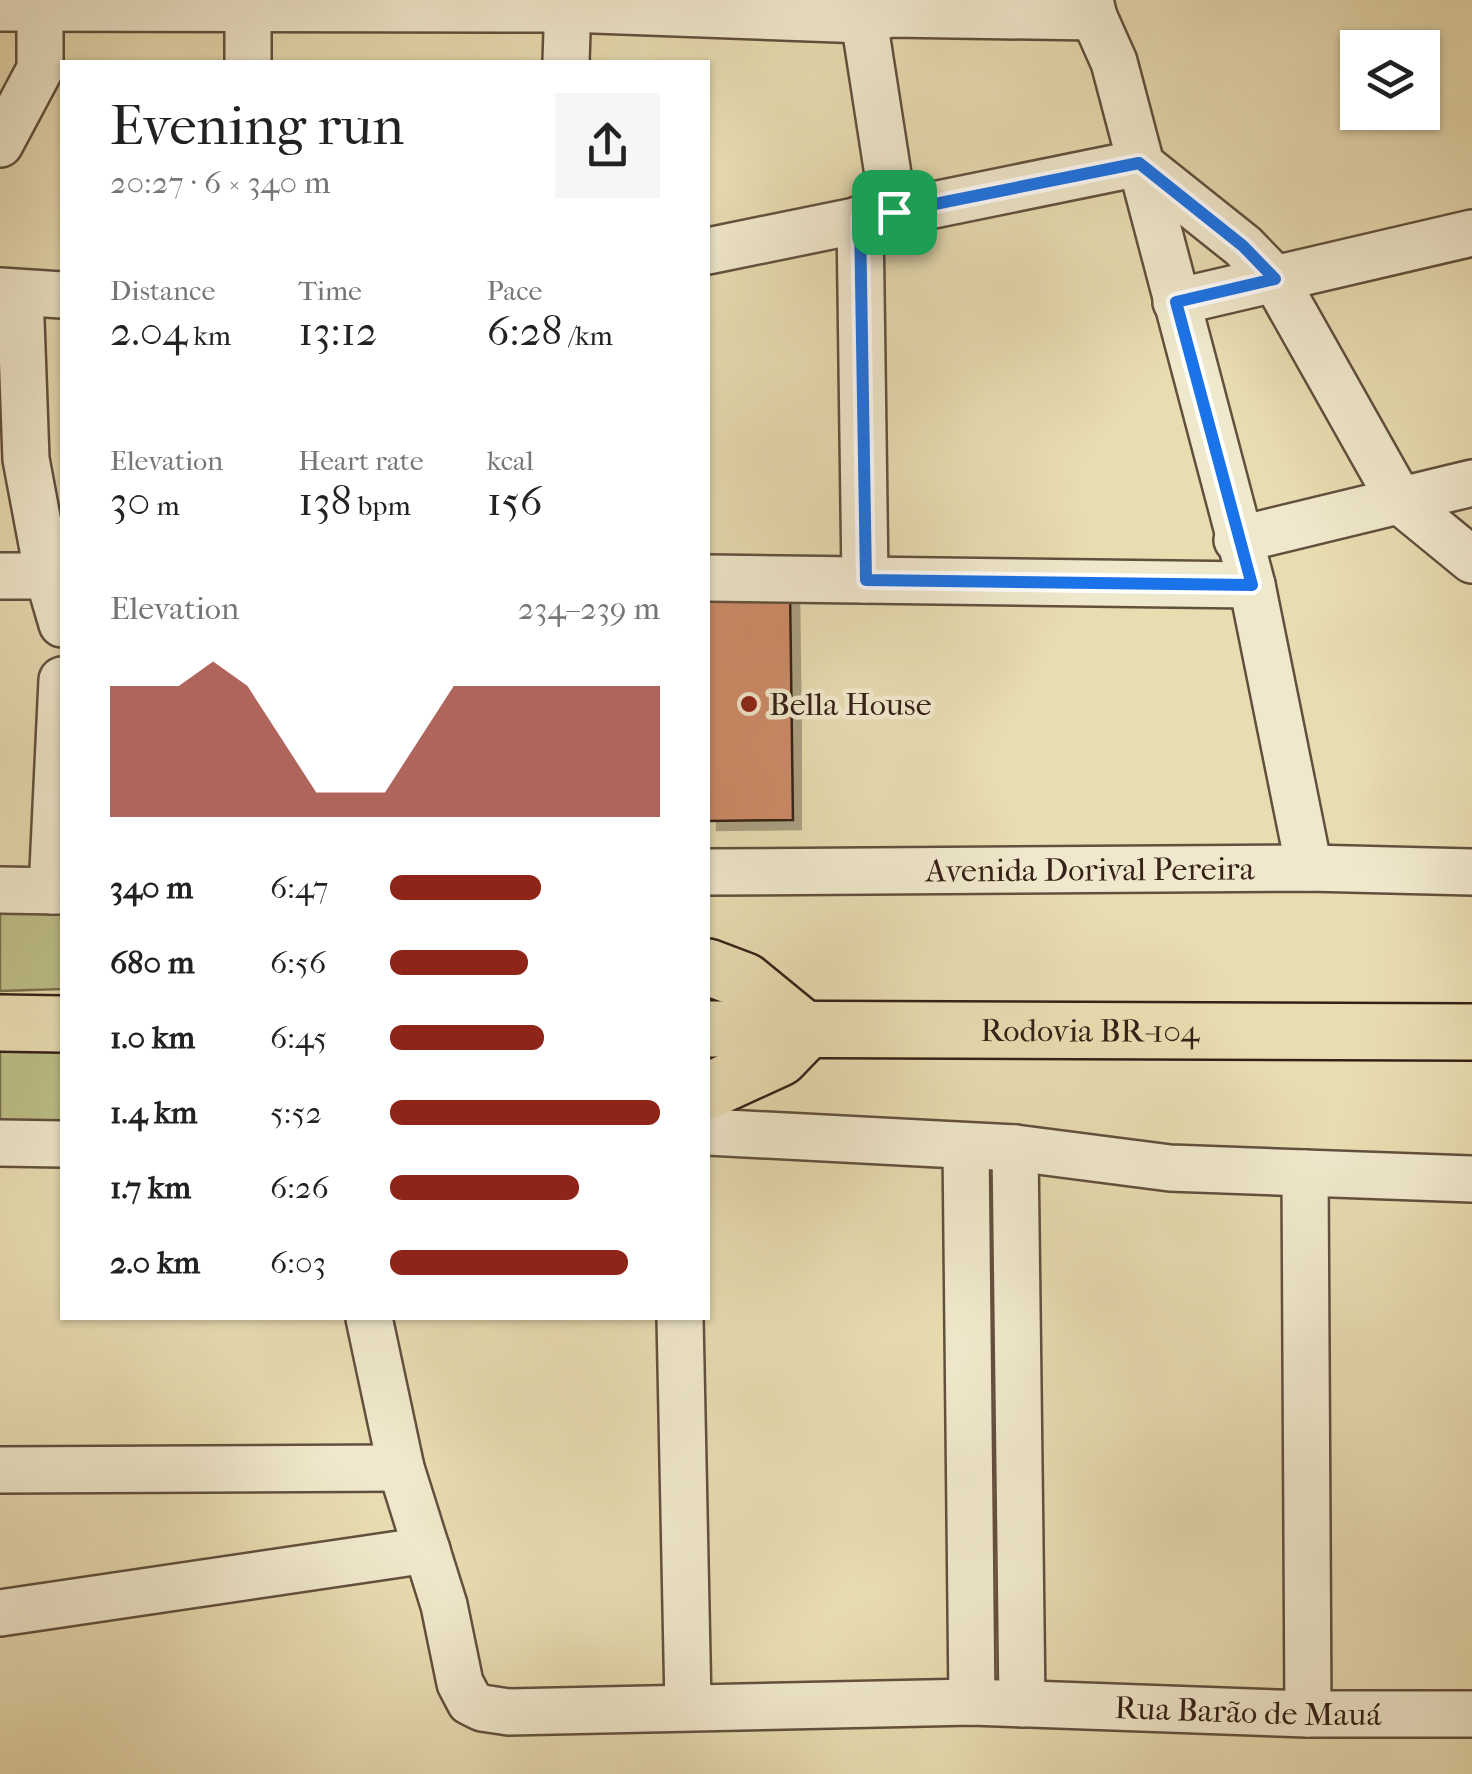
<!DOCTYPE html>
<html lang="en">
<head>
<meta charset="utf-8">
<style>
	body { margin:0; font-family:"IM FELL French Canon",serif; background:#f6f6f6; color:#222; height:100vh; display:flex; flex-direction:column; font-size:38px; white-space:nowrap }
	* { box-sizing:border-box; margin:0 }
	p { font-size:32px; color:#767676 }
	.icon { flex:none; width:55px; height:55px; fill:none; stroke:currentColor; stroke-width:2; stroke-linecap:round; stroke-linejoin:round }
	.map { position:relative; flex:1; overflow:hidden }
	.panel { position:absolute; left:60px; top:60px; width:650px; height:1260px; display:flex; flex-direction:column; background:#fff; border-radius:0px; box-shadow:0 2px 8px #0004 }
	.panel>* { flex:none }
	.buttons { position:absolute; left:1340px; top:30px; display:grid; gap:20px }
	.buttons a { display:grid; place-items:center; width:100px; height:100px; border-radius:0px; background:#fff; box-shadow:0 2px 8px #0004; font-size:50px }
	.pin { position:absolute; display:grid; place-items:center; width:85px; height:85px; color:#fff; margin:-42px; border-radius:20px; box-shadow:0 5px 15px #0006 }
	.round { display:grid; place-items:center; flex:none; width:105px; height:105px; border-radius:0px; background:#f6f6f6 }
	.headline { display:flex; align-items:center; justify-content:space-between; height:170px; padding:0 50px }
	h1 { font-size:55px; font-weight:600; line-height:75px }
	.figures { display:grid; grid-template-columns:repeat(3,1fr); gap:15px; height:170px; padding:10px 50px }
	.figures div { display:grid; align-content:center }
	.figures b { font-size:42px; font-weight:600 }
	.figures small { font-size:28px; font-weight:400 }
	.figures p { font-size:28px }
	.chart { height:280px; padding:20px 50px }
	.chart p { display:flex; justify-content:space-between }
	.chart svg { width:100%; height:180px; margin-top:10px; fill:#8f2418; opacity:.7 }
	ul { padding:0 50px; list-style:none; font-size:32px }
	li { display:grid; grid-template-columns:160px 120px 1fr; align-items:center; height:75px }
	li i { height:25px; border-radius:12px; background:#8f2418 }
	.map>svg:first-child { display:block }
	.green { fill:#bdbe87; stroke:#7a704f; stroke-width:2.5 }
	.building { fill:#ce8b69; stroke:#362117; stroke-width:2.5; filter:url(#shadow) }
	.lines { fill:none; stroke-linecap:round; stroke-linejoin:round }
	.minor-casing { stroke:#62503e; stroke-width:50 }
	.highway-casing { stroke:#362117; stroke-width:60 }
	.minor { stroke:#f0e8cc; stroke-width:45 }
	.highway { stroke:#e8dcb1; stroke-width:55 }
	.route-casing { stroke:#fff; stroke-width:20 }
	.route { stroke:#1a73e8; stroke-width:12 }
	.poi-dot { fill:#8f2418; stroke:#f0e8cc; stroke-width:4 }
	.labels { text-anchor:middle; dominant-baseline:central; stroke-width:9; stroke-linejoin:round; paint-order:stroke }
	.poi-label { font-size:32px; fill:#362117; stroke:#f0e8cc; text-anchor:start }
	.street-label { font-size:32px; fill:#362117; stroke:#f0e8cc }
</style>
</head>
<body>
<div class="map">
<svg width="1472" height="1774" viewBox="0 0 1472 1774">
	<defs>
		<filter id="shadow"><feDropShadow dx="9" dy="9" stdDeviation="0" flood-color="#0004"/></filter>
	</defs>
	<rect width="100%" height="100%" fill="#e8dcb1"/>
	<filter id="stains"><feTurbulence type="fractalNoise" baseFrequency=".002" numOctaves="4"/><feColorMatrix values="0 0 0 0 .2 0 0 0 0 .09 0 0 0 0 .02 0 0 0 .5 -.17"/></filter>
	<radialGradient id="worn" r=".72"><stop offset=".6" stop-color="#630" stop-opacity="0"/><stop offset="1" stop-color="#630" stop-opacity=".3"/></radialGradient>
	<!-- green -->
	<path class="green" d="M0,907l62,2v80l-62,2z
		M0,1050l62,1v70l-62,1z"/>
	<!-- building -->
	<path class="building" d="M708,588h82l3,232 -85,1z"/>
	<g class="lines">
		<!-- minor casing -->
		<g class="minor-casing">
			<g id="minor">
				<path d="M1090,0l4,17 20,45 138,523 57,283"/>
				<path d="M0,8l568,1 296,11 27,-6 203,3"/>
				<path d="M248,8v54"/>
				<path d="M864,20l30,193"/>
				<path d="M566,62l2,-62"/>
				<path d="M0,144l40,-75v-61"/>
				<path d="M860,219l5,361"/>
				<path d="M708,251l431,-88 104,83 32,33 125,222 72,59"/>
				<path d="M0,291l62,4"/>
				<path d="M20,293l6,166 22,117 14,48"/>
				<path d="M1176,302l296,-69"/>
				<path d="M1237,540l235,-57"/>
				<path d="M0,576h62"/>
				<path d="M708,578l544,7"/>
				<path id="s1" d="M708,872l601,-4 163,4"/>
				<path d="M0,890l62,1"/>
				<path d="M52,891l10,-211"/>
				<path d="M708,1132l307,16 155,20 302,11"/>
				<path d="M0,1143l62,1"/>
				<path d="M966,1146l6,556"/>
				<path d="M1015,1148l7,556"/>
				<path d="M1305,1173l3,541"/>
				<path id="s2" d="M369,1318l32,150 43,137 16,78 10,19 12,6 27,4 463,-10 336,12h164"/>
				<path d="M680,1318l8,387"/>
				<path d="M0,1470l401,-2"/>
				<path d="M0,1613l427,-63"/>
			</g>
		</g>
		<!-- highway casing -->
		<g class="highway-casing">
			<g id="highway">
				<path d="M708,967l37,14 61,50 -26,27 -72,33"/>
				<path d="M0,1023l62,1"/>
				<path id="s3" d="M708,1029l764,3"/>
			</g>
		</g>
		<!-- minor -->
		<use href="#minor" class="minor"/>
		<!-- highway -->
		<use href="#highway" class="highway"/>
	</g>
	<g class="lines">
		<!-- route casing -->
		<g class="route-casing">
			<path id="route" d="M1139,163l104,83 32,33 -99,23 76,283 -386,-5 -6,-361z"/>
		</g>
		<!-- route -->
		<use href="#route" class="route"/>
	</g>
	<!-- markers -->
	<circle class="poi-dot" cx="749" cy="704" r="10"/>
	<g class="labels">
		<!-- poi labels -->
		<g class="poi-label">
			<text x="769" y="704">Bella House</text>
		</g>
		<!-- street labels -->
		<g class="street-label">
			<text stroke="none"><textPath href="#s1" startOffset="382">Avenida Dorival Pereira</textPath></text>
			<text stroke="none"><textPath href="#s3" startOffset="382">Rodovia BR-104</textPath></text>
			<text stroke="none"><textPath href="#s2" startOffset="1178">Rua Barão de Mauá</textPath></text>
		</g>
	</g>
	<rect width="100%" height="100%" filter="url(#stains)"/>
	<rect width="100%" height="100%" fill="url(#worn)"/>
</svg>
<div class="buttons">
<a><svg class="icon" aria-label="layers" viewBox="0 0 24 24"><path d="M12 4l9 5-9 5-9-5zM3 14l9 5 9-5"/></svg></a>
</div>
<div class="pin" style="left:894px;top:212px;background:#1e9e55"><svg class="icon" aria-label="arrive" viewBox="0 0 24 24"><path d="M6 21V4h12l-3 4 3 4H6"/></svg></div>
<section class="panel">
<div class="headline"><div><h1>Evening run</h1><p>20:27 · 6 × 340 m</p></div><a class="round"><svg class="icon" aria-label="share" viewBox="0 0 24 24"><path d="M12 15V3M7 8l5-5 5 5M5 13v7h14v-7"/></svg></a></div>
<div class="figures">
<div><p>Distance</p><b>2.04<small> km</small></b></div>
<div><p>Time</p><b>13:12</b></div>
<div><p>Pace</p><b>6:28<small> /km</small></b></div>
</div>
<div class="figures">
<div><p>Elevation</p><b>30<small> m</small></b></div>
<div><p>Heart rate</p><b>138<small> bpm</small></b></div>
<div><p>kcal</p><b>156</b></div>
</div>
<div class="chart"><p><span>Elevation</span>234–239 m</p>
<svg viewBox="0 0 160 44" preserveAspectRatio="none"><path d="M0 44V12L10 12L20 12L30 6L40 12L50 25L60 38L70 38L80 38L90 25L100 12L110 12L120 12L130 12L140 12L150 12L160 12V44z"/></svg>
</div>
<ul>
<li><b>340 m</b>6:47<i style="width:56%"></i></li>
<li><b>680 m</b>6:56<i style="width:51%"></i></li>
<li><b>1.0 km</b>6:45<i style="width:57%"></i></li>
<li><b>1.4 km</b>5:52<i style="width:100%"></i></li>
<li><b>1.7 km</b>6:26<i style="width:70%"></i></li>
<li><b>2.0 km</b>6:03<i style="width:88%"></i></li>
</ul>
</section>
</div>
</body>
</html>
